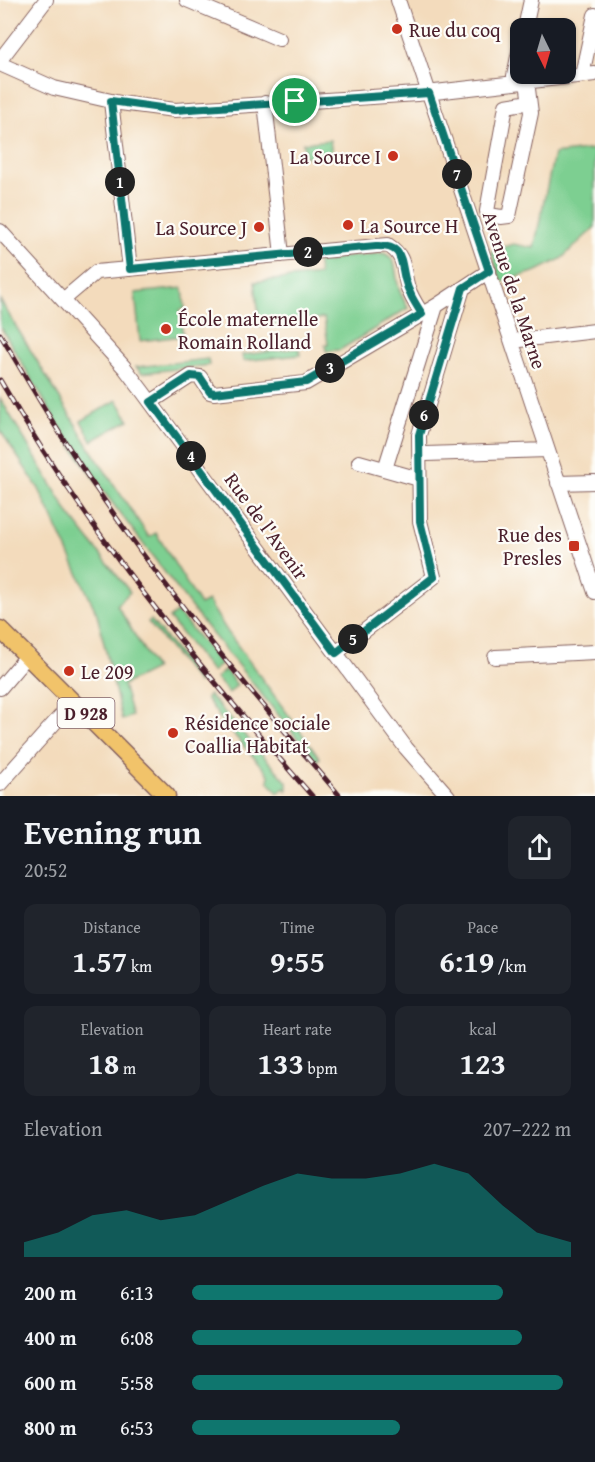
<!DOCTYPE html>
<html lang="en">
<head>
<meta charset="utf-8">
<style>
	body { margin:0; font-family:"Gentium Book Plus",serif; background:#20242c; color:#f1f3f6; height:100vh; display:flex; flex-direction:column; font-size:22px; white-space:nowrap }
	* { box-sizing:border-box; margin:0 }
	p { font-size:20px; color:#9ea1a6 }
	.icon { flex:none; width:33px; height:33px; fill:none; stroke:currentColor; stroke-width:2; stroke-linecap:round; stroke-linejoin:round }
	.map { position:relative; height:796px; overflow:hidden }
	.panel { display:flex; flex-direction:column; background:#171b24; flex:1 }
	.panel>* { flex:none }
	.needle { width:39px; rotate:175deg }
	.tools { position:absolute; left:510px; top:18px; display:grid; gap:12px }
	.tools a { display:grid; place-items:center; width:66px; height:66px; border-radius:12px; background:#171b24; box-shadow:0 2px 4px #0004; font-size:30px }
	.pin { position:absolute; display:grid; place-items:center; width:51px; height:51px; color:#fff; margin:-26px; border:3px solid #fff; border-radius:50%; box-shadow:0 2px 6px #0007 }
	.km { position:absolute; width:30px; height:30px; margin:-15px; border-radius:50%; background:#222; color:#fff; font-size:16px; line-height:30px; text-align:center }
	.round { display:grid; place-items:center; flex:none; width:63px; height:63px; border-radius:12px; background:#20242c }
	.head { display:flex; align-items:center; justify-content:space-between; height:102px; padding:0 24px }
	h1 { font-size:33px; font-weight:700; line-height:45px }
	.stats { display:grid; grid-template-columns:repeat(3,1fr); gap:9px; height:102px; padding:6px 24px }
	.stats div { display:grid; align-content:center; border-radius:12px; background:#20242c; text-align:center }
	.stats b { font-size:30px; font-weight:700 }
	.stats small { font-size:16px; font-weight:400 }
	.stats p { font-size:16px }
	.chart { height:168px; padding:12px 24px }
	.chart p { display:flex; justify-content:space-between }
	.chart svg { width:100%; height:108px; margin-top:6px; fill:#0f766e; opacity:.7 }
	ul { padding:0 24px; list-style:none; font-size:20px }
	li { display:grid; grid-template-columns:96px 72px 1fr; align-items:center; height:45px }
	li i { height:15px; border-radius:8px; background:#0f766e }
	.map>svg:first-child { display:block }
	.green { fill:#7dcf91; stroke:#64775e; stroke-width:1.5 }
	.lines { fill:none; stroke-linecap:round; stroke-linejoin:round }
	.minor-casing { stroke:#85615e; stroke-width:16 }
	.major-casing { stroke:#85615e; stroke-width:19 }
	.minor { stroke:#fff; stroke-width:14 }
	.major { stroke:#f1c36a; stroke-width:16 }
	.rail-casing { stroke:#4a1f2b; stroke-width:5 }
	.rail { stroke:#fdfcf7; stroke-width:3; stroke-dasharray:9; stroke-linecap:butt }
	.route-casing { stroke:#fff; stroke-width:12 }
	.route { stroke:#0f766e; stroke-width:8 }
	.poi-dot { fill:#c8321e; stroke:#fdfcf7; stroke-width:2 }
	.labels { text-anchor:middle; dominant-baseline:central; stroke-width:4.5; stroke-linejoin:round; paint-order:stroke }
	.shield { fill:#fdfcf7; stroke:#806168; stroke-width:1.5 }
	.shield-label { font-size:18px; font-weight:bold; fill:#4a1f2b }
	.poi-label { font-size:20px; fill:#4a1f2b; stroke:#fdfcf7; text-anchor:start }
	.street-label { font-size:20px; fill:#4a1f2b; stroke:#fdfcf7 }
</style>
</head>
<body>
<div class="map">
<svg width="595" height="796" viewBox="0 0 595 796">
	<rect width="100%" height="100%" fill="#fdfcf7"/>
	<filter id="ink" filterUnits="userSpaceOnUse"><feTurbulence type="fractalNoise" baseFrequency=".0167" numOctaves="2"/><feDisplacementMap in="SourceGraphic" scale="12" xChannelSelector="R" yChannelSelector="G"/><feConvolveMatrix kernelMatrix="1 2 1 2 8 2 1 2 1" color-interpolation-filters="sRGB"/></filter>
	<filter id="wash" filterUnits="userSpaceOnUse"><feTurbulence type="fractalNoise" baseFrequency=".008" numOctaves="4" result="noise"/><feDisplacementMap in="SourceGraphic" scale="24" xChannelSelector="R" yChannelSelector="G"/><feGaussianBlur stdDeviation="1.35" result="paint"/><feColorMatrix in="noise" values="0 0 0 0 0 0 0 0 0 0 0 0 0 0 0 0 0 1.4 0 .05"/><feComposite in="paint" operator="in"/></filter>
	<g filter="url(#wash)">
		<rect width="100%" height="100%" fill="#f3dbbc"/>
		<!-- green -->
		<path class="green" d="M330,140l2,14 -27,3 -2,-14z
			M595,149v78l-34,32 -24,12 -36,11 -10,-31 22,-7 21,4 20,-94z
			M383,253c15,5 12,20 15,32 2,8 6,16 10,23l-68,42 -14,1 -1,-6 3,-1 -4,-26 -64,8 -5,-44 64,-7 -2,-18 8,-1 3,6 9,-4z
			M183,288l2,21 -5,1 3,26 -43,5 -5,-48z
			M0,300l93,153 56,84 7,-4 44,72 8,-4 19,30 93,127 -4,3 -116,-142 -105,-139 -30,-44 -65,-110z
			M299,348l1,7 -57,6 -1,-6z
			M208,359l1,6 -67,8 -6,-6z
			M0,398l69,116 61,78 -13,13 38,64 -32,16 9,31 -10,4 -25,-106 -58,-125 -39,-59z
			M117,400l12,20 -37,21 -11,-20z
			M177,612l44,52 -9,8 -43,-54z
			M151,620l49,61 -2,2 -50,-61z
			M225,670l12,15 -8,8 -13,-15z
			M209,695l78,87v9l-3,-3 -6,5 -10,-12 1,-6 -46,-53 -17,-24z"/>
	</g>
	<g filter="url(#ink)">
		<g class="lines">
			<!-- minor casing -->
			<g class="minor-casing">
				<path id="minor" d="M187,0l92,39
					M398,0l197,592
					M525,28l6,-28
					M0,60l46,-60
					M0,64l54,24 66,15 55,7 242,-16 178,-20
					M582,75l13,-60
					M514,76l6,-29
					M527,81l4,32 -22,103 -8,1 -12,-2 -2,-4 19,-105 23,-4
					M111,101l19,168
					M265,103l17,152
					M0,231l124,136 19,25 263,356 42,48
					M63,300l33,-28 292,-27c19,13 14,24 20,43 3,9 9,18 14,26
					M512,341l83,-10
					M151,402l40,-26 9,1 10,15 4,1 92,-10 130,-77 53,-35
					M426,454l121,-4
					M359,462l60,17
					M385,469l51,-163
					M558,483l37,-1
					M336,653l98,-76 -14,-56 -1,-86 44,-147
					M495,657l100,-5
					M0,688l28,-33
					M0,784l73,-82"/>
			</g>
			<!-- major casing -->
			<g class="major-casing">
				<path id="major" d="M0,629l167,167"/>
			</g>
			<!-- minor -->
			<use href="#minor" class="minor"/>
			<!-- major -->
			<use href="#major" class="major"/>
			<!-- rail casing -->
			<g class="rail-casing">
				<path id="rail" d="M0,334c33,56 66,112 104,166 71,103 154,200 236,296
					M0,380c87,151 198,286 312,416"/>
			</g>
			<!-- rail -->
			<use href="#rail" class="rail"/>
		</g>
	</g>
	<g class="lines" filter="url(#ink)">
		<!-- route casing -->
		<g class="route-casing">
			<path id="route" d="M429,93l60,178 -26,17 -44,147 1,86 14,56 -98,76 -185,-251 40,-26 9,1 10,15 4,1 92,-11 116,-68c-7,-11 -14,-22 -17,-35 -5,-21 -2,-34 -29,-33l-246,23 -19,-168 64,9z"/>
		</g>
		<!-- route -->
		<use href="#route" class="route"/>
	</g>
	<!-- markers -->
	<g class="poi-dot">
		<circle cx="397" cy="29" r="6"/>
		<circle cx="393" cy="156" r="6"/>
		<circle cx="348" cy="225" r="6"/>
		<circle cx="259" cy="227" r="6"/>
		<circle cx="166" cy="329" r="6"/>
		<rect x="568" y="540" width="12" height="12" rx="3"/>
		<circle cx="69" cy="671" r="6"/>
		<circle cx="173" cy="733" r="6"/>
	</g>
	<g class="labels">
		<!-- shield labels -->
		<rect class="shield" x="57.5" y="698" width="57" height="30" rx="4.5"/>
		<g class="shield-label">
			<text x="86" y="713">D 928</text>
		</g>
		<!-- poi labels -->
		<g class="poi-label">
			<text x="409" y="29">Rue du coq</text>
			<text x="381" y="156" text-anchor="end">La Source I</text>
			<text x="360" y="225">La Source H</text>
			<text x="247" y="227" text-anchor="end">La Source J</text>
			<text x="178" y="318">École maternelle<tspan x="178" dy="23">Romain Rolland</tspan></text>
			<text x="562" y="534" text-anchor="end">Rue des<tspan x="562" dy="23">Presles</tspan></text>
			<text x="81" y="671">Le 209</text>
			<text x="185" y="722">Résidence sociale<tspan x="185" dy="23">Coallia Habitat</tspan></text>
		</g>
		<!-- street labels -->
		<g class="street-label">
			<text transform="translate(515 290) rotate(72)">Avenue de la Marne</text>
			<text transform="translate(267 526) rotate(54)">Rue de l'Avenir</text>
		</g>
	</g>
</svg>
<div class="tools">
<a><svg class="needle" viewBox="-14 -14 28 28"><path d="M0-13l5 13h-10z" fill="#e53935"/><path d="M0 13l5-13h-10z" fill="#9ea1a6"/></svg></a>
</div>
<div class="pin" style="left:295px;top:101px;background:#1e9e55"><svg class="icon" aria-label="arrive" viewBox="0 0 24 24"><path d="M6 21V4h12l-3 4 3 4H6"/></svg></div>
<b class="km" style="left:120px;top:182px">1</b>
<b class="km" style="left:308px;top:252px">2</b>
<b class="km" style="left:330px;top:368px">3</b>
<b class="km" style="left:191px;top:456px">4</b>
<b class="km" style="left:353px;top:639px">5</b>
<b class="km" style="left:424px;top:415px">6</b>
<b class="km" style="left:457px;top:174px">7</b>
</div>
<section class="panel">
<div class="head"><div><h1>Evening run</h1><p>20:52</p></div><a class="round"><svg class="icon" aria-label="share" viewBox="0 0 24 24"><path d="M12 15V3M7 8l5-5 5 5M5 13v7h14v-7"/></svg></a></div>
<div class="stats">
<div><p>Distance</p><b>1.57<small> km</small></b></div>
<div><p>Time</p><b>9:55</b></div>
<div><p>Pace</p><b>6:19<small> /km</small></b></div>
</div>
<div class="stats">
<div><p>Elevation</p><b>18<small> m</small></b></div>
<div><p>Heart rate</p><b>133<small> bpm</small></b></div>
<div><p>kcal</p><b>123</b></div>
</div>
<div class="chart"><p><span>Elevation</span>207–222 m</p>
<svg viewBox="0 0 160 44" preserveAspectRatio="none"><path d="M0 44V38L10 34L20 27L30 25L40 29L50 27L60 21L70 15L80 10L90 12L100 12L110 10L120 6L130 10L140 23L150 34L160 38V44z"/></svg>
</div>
<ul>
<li><b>200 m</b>6:13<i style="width:82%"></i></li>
<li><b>400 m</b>6:08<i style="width:87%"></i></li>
<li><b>600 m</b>5:58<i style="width:98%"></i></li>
<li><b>800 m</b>6:53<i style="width:55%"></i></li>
</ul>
</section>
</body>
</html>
